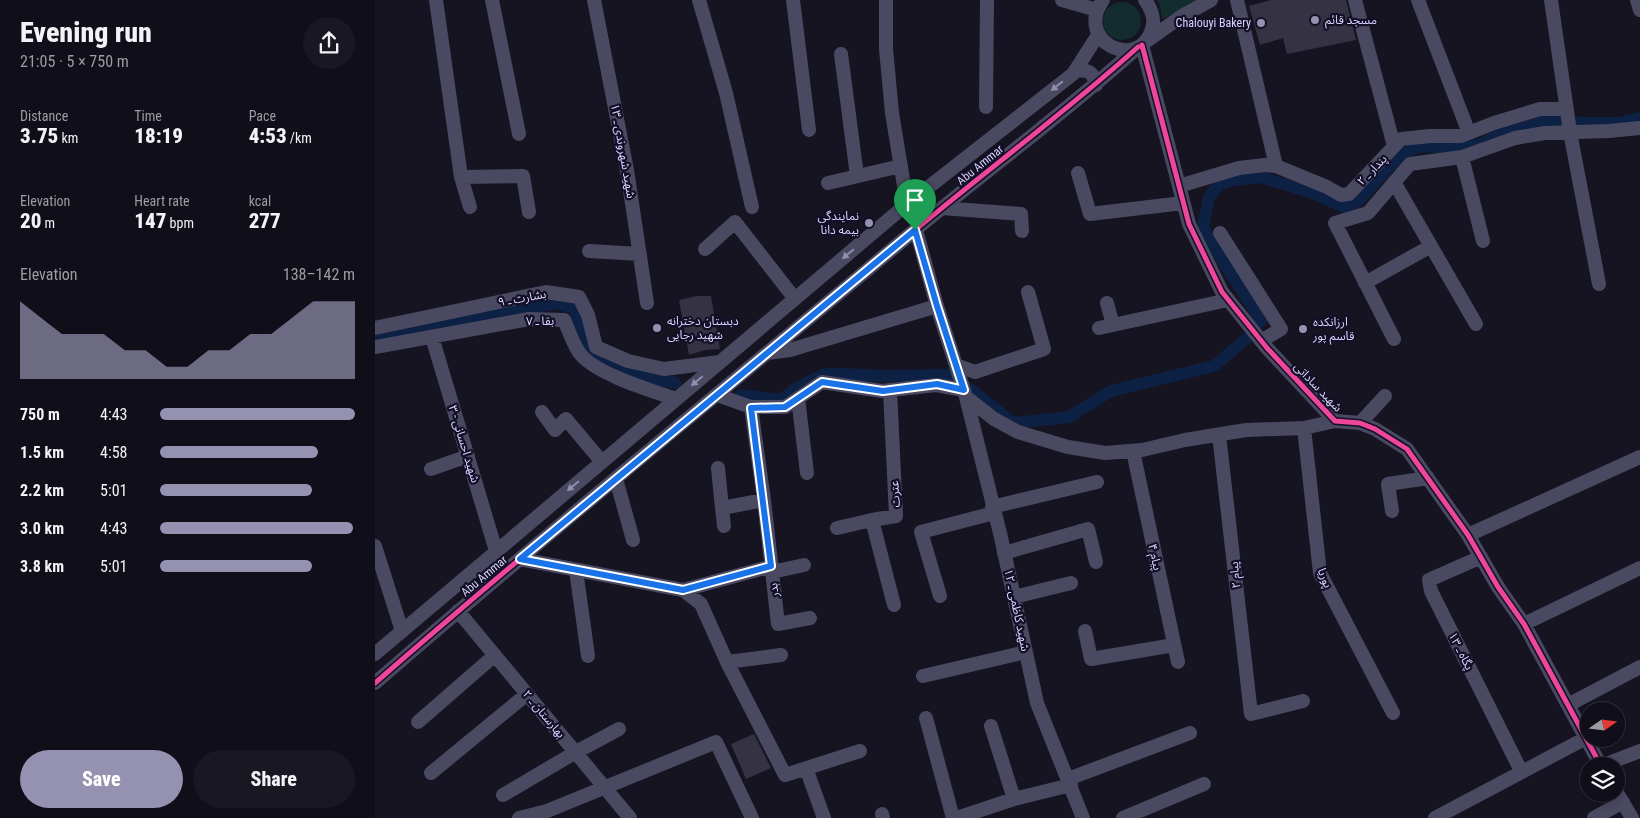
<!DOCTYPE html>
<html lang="en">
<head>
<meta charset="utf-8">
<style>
	body { margin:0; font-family:"Roboto Condensed","Noto Sans Arabic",sans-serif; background:#191822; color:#f1f3f6; height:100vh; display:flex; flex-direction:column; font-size:19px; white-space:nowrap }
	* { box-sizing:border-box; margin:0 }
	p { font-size:16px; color:#9c9ca2 }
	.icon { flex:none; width:28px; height:28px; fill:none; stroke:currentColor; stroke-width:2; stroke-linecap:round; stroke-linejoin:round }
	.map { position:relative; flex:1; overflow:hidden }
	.panel { display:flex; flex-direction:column; background:#100f19; width:375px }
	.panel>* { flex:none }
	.needle { width:32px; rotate:76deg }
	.buttons { position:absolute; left:1205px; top:702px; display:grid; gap:10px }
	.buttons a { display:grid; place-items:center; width:45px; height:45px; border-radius:50%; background:#100f19; box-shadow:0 2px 8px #0003,0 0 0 1px #302f38; font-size:25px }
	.pin { position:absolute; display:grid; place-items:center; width:42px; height:42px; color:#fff; margin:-51px -21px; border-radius:50% 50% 50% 0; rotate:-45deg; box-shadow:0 0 5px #0007 }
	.pin .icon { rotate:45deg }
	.round { display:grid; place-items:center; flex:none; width:52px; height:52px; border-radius:26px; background:#191822 }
	.summary { display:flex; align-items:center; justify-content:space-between; height:85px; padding:0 20px }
	h1 { font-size:28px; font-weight:800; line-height:38px }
	.figures { display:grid; grid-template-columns:repeat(3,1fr); gap:8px; height:85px; padding:5px 20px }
	.figures div { display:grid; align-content:center }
	.figures b { font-size:21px; font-weight:800 }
	.figures small { font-size:14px; font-weight:400 }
	.figures p { font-size:14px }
	.chart { height:140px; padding:10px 20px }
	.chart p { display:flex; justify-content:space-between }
	.chart svg { width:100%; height:90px; margin-top:5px; fill:#9591b1; opacity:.7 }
	.primary-button { display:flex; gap:10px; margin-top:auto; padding:10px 20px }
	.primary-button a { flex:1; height:58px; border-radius:30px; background:#9591b1; color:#fff; font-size:20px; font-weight:800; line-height:58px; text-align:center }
	.primary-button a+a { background:#191822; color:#f1f3f6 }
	ul { padding:0 20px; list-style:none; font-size:16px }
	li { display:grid; grid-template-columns:80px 60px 1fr; align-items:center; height:38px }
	li i { height:12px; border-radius:6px; background:#9591b1 }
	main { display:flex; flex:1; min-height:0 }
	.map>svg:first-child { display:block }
	.green { fill:#132c2d }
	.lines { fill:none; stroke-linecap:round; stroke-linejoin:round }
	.canal { stroke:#0d2144; stroke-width:12 }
	.building { fill:#343243 }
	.minor { stroke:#4a4962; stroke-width:14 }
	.cycleway-casing { stroke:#130f26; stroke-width:8 }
	.cycleway { stroke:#ed469a; stroke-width:5 }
	.oneway { fill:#928eb0 }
	.route-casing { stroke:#fff; stroke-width:10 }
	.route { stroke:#1a73e8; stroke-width:6 }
	.poi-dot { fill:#9591b1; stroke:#130f26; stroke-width:2 }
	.labels { text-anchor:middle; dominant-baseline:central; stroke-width:4.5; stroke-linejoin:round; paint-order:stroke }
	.poi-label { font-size:12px; fill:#d9d4ff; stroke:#130f26; text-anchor:start }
	.street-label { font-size:12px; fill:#d9d4ff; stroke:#130f26 }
</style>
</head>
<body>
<main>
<section class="panel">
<div class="summary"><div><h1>Evening run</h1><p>21:05 · 5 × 750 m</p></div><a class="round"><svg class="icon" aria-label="share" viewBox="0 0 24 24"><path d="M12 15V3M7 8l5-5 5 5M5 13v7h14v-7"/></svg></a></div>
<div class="figures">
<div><p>Distance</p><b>3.75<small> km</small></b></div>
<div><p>Time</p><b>18:19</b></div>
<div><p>Pace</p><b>4:53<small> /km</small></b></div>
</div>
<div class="figures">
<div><p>Elevation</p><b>20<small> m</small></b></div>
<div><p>Heart rate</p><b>147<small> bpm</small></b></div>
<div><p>kcal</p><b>277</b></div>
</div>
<div class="chart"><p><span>Elevation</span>138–142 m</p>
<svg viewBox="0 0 160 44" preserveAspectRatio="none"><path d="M0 44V6L10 14L20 22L30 22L40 22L50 30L60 30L70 38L80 38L90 30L100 30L110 22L120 22L130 14L140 6L150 6L160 6V44z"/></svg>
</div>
<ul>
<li><b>750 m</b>4:43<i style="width:100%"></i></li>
<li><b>1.5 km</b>4:58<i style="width:81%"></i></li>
<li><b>2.2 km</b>5:01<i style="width:78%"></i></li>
<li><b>3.0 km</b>4:43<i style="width:99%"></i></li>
<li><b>3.8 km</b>5:01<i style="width:78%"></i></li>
</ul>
<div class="primary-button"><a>Save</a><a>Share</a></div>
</section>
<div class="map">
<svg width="1265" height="818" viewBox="0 0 1265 818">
	<rect width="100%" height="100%" fill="#161421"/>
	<!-- green -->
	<path class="green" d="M782,0h44l-39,19 -2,-13z
		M728 21a19 19 0 1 1 38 0a19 19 0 1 1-38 0Z"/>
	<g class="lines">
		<!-- canal -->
		<path class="canal" d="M885,322l1,-2 -49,-75 -9,-18 6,-30 10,-13 14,-4 27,-3 50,15 34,15 13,-5 37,-40 20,-14 7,-2 37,3 23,-5 18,-9 47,-14 42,2h31l21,-5
			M0,340l181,-37 17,5 13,29 3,15 9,9 56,18 21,4
			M366,395l39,5 18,-13 26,-13h21l38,2 65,-1 25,16 40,32 56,-6 42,-26 103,-25 32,-27"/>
	</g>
	<!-- building -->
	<path class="building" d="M896,0h75l10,40 -69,14 -4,-16 -23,7 -11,-39z
		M322,296h14l9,53 -15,1 -16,5 -10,-55z
		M379,734l17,34 -25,11 -15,-35z"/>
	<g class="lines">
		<!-- minor -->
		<path class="minor" d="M61,0l25,177 9,30
			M117,0l27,134
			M219,0l33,170 20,133
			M324,0l27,93 26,114
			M418,0l16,130
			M511,0v49l6,64 15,91
			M687,0l35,10
			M728,0c-29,41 33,71 48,32 5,-12 1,-22 -6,-32
			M862,0l39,166
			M980,0l39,146
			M1043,0l51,133
			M1176,0l19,132 29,152
			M1262,0l3,10
			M773,40l34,-24 29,-16
			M767,45l47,179 33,68 45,56 68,73 25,2 15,6 32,20 61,86 30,52 26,37 77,142
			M466,54l16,122
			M701,71c12,-2 18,2 20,14
			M611,107l1,-107
			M1087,157l21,84
			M703,173l12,41 93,-11
			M86,177l62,-1 6,36
			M1019,182l82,142
			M453,183l73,-17
			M804,186l60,-18 26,-3 11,1 51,21 14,8 8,-1 52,-55 29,-3h31l33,-13 46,-14h27
			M567,208l79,6 1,17
			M541,230l21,76 29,91 34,136 37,170 46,115
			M845,233l61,96 -20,12
			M330,249l30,-27 60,77
			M214,251l51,3
			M990,283l66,-37
			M732,303l6,22
			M0,328l171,-36 33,5 9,18 8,32 32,14 36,8 56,-7
			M724,328l129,-28
			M57,337l64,214
			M1019,339l-59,-116 33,-10 42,-49 52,-7 53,-19 30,-5 64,-2 31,-3
			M0,347l154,-28 35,1c5,10 10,27 17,35 18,20 69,35 95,44
			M392,353l23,-3 147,-44
			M581,365l19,7 69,-23 -16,-57
			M515,390l6,126 -24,4 22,85
			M342,395l34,12h34l37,-25 60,9 54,-6 28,5
			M591,397l28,22 24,13 50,15 37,6 37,-3 43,-10 61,-10 58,-2 31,-7
			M423,398l9,75
			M376,407l13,93 14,124 32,-6
			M167,412l13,18 11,-11 36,43
			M985,423l25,-27
			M929,428l16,145 73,140
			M844,435l32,279 52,-13
			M758,451l45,211
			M343,468l4,40 42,-8
			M56,469l37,-13
			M241,479l17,61
			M617,507l105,-25
			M347,508l2,18
			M1017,511l-4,-27 40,-6
			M462,528l35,-8
			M1093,535l172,-78
			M0,546l27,85
			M629,553l84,-24 8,33
			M1106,557l-52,23 2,11 90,180
			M145,559l163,31 89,-24
			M201,570l12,86
			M397,572l32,-7
			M308,590l18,14 26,58 58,113 75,-24
			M565,596l-19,-64 73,-19
			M639,597l57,-14
			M83,611l172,207
			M1149,624l116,-56
			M710,631l6,28 83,-14
			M0,654l532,-450 166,-130 25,-39
			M352,662l54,-7
			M548,676l103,-24
			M0,683c177,-154 359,-302 539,-452 74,-62 152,-119 224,-184
			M1193,705l72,-38
			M551,718l27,100
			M43,722l77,-67
			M616,726l23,73
			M1226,766l39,-15
			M431,768l18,50
			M56,773l96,-79
			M693,779l122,-46
			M1241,791l16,27
			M128,795l73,-43 43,-23
			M507,814l1,4
			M144,818l28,-7 169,-69 36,76
			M582,818l57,-19 57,-14
			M748,818l81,-34
			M1060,818l151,-80
			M1219,818l29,-16"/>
		<!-- cycleway casing -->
		<g class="cycleway-casing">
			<path id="cycleway" d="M767,45l47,179 33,68 45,56 68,73 25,2 15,6 32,20 61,86 30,52 26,37 77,142
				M0,683c177,-154 359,-302 539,-452 74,-62 152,-119 224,-184"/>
		</g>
		<!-- cycleway -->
		<use href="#cycleway" class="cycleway"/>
	</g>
	<!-- one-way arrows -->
	<defs><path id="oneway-solid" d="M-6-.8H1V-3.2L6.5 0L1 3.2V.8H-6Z" transform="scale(1.25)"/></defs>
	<g class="oneway">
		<use href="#oneway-solid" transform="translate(682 86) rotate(141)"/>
		<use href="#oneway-solid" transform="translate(473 254) rotate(140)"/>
		<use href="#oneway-solid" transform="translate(322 381) rotate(140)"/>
		<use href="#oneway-solid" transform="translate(198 486) rotate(140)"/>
	</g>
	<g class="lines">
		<!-- route casing -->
		<g class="route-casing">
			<path id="route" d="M540,230l22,76 27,84 -27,-6 -54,7 -61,-9 -37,25 -34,1 20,158 -88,24 -163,-31z"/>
		</g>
		<!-- route -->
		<use href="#route" class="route"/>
	</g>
	<!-- markers -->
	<g class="poi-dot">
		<circle cx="940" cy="20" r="5"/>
		<circle cx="886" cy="23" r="5"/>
		<circle cx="494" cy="223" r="5"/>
		<circle cx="282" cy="328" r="5"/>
		<circle cx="928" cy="329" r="5"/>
	</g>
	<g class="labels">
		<!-- poi labels -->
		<g class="poi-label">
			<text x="950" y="20">مسجد قائم</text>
			<text x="876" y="23" text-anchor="end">Chalouyi Bakery</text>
			<text x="484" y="216" text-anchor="end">نمایندگی<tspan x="484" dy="14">بیمه دانا</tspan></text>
			<text x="292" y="321">دبستان دخترانه<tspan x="292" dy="14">شهید رجایی</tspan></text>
			<text x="938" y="322">ارزانکده<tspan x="938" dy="14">قاسم پور</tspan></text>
		</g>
		<!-- street labels -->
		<g class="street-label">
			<text transform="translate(248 151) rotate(80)">شهید شهروندی ـ ۱۳</text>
			<text transform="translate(605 165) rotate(-39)">Abu Ammar</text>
			<text transform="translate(997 170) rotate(-46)">پندار ـ ۲</text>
			<text transform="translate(147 298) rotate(-10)">بشارت ـ ۹</text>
			<text transform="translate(165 321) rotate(-1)">بقا ـ ۷</text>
			<text transform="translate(943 387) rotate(46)">شهید ساداتی</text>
			<text transform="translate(89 444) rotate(73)">شهید احسانی - ۳</text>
			<text transform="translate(520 494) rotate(-93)">عترت</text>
			<text transform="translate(780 557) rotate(78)">پیام ۴</text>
			<text transform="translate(860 575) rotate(-96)">پیام ۲</text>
			<text transform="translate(109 576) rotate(-40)">Abu Ammar</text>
			<text transform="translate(950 578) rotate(69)">پوریا</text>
			<text transform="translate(399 590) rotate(-97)">بدر</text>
			<text transform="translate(642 610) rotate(78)">شهید کاظمی ـ ۱۲</text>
			<text transform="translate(1086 651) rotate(63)">پگاه ـ ۱۳</text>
			<text transform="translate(169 714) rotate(50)">بهارستان ـ ۲</text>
		</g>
	</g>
</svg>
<div class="buttons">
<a><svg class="needle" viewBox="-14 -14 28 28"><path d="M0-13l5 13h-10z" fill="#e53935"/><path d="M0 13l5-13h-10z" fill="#9c9ca2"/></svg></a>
<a><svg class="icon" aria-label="layers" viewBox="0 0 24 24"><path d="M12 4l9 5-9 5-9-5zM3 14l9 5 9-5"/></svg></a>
</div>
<div class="pin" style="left:540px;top:230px;background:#1e9e55"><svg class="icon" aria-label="arrive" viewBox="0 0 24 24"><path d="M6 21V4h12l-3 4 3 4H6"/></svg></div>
</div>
</main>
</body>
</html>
